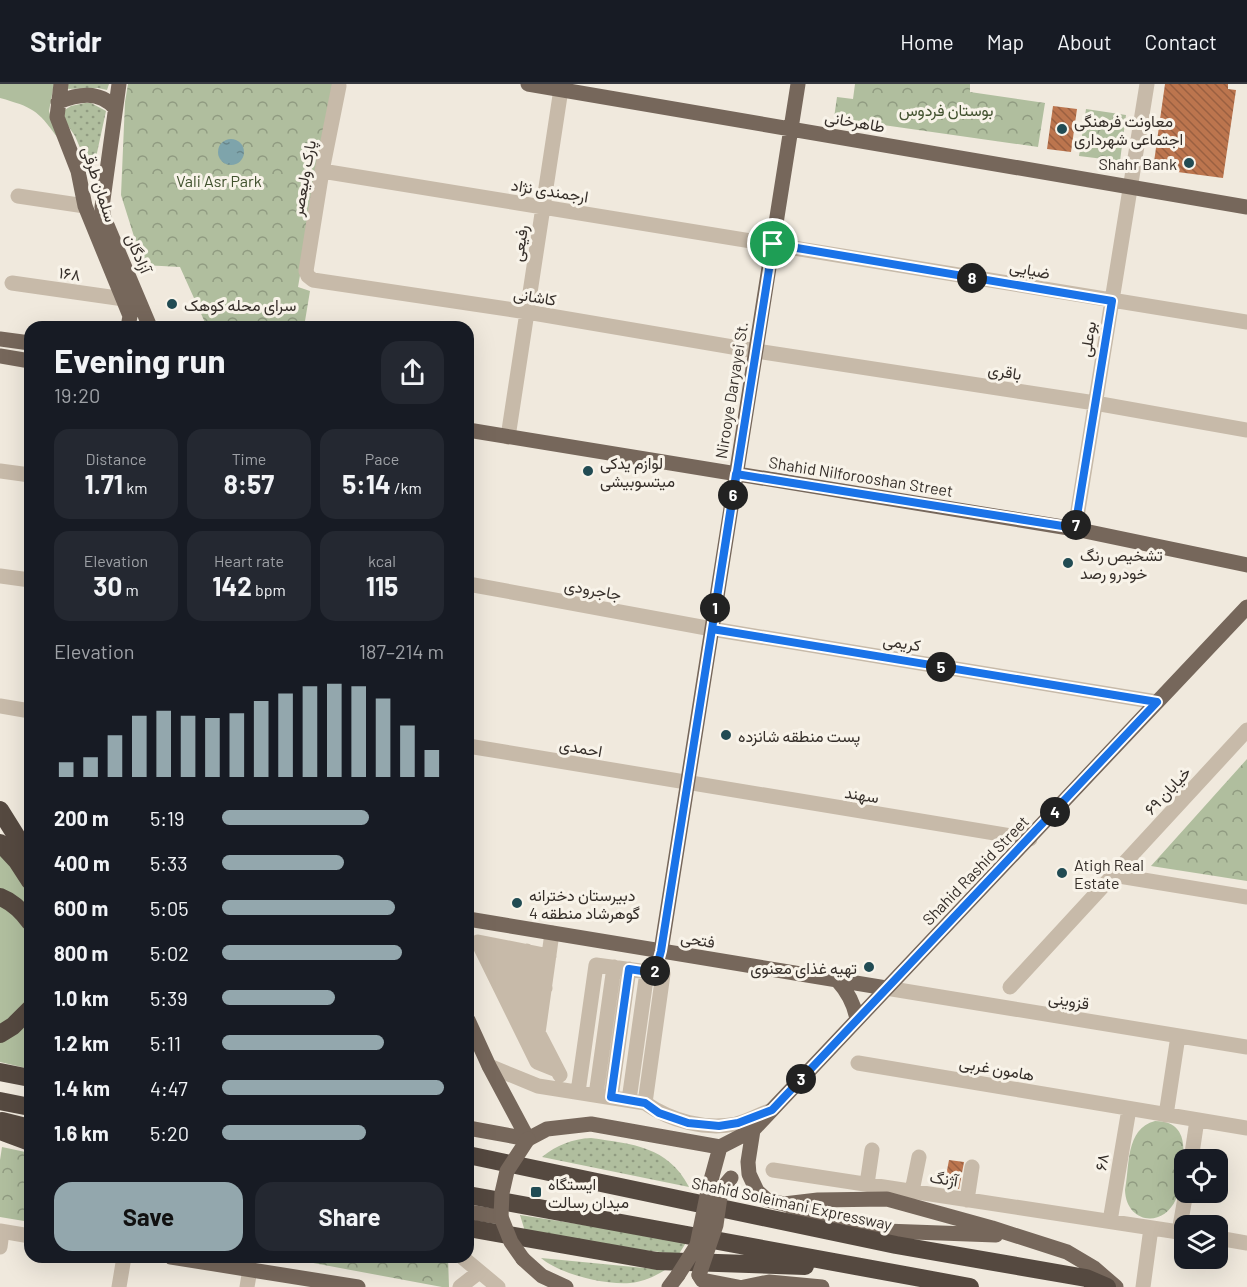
<!DOCTYPE html>
<html lang="en">
<head>
<meta charset="utf-8">
<style>
	body { margin:0; font-family:Barlow,Vazirmatn,sans-serif; background:#242831; color:#f1f3f6; height:100vh; display:flex; flex-direction:column; font-size:22px; white-space:nowrap }
	* { box-sizing:border-box; margin:0 }
	p { font-size:20px; color:#9ea1a6 }
	.icon { flex:none; width:33px; height:33px; fill:none; stroke:currentColor; stroke-width:2; stroke-linecap:round; stroke-linejoin:round }
	.map { position:relative; flex:1; overflow:hidden }
	.sheet { position:absolute; left:24px; top:237px; width:450px; height:942px; display:flex; flex-direction:column; background:#171b24; border-radius:18px; box-shadow:0 6px 24px #0002 }
	.sheet>* { flex:none }
	.buttons { position:absolute; left:1174px; top:1065px; display:grid; gap:12px }
	.buttons a { display:grid; place-items:center; width:54px; height:54px; border-radius:12px; background:#171b24; box-shadow:0 6px 24px #0002; font-size:30px }
	.pin { position:absolute; display:grid; place-items:center; width:51px; height:51px; color:#fff; margin:-26px; border:3px solid #fff; border-radius:50%; box-shadow:0 2px 6px #0007 }
	.km { position:absolute; width:30px; height:30px; margin:-15px; border-radius:50%; background:#222; color:#fff; font-size:16px; line-height:30px; text-align:center }
	.round { display:grid; place-items:center; flex:none; width:63px; height:63px; border-radius:18px; background:#242831 }
	.overview { display:flex; align-items:center; justify-content:space-between; height:102px; padding:0 30px }
	h1 { font-size:33px; font-weight:700; line-height:45px }
	.figures { display:grid; grid-template-columns:repeat(3,1fr); gap:9px; height:102px; padding:6px 30px }
	.figures div { display:grid; align-content:center; border-radius:15px; background:#242831; text-align:center }
	.figures b { font-size:26px; font-weight:700 }
	.figures small { font-size:16px; font-weight:400 }
	.figures p { font-size:16px }
	.chart { height:168px; padding:12px 30px }
	.chart p { display:flex; justify-content:space-between }
	.chart svg { width:100%; height:108px; margin-top:6px; stroke:#93a7ad; stroke-width:6 }
	.button { display:flex; gap:12px; margin-top:auto; padding:12px 30px }
	.button a { flex:1; height:69px; border-radius:18px; background:#93a7ad; color:#111; font-size:24px; font-weight:700; line-height:69px; text-align:center }
	.button a+a { background:#242831; color:#f1f3f6 }
	ul { padding:0 30px; list-style:none; font-size:20px }
	li { display:grid; grid-template-columns:96px 72px 1fr; align-items:center; height:45px }
	li i { height:15px; border-radius:8px; background:#93a7ad }
	header { display:flex; align-items:center; gap:36px; box-sizing:border-box; height:84px; padding:0 30px; background:#171b24; border-bottom:2px solid #363941 }
	header strong { font-size:28px }
	nav { display:flex; gap:33px; margin-inline-start:auto; font-size:21px }
	.map>svg:first-child { display:block }
	.grass { fill:#b0be9e }
	.park { fill:url(#park-crowns) }
	.garden { fill:url(#garden-dots) }
	.water { fill:url(#water-ripples) }
	.building { fill:url(#building-back-hatch) }
	.lines { fill:none; stroke-linecap:round; stroke-linejoin:round }
	.minor { stroke:#c7baa9; stroke-width:15 }
	.major { stroke:#76675b; stroke-width:15 }
	.highway { stroke:#554940; stroke-width:18 }
	.major-bridge { stroke:#76675b; stroke-width:15 }
	.route-casing { stroke:#fff; stroke-width:12 }
	.route { stroke:#1a73e8; stroke-width:8 }
	.poi-dot { fill:#214b53; stroke:#f8f3e9; stroke-width:2 }
	.labels { text-anchor:middle; dominant-baseline:central; stroke-width:6; stroke-linejoin:round; paint-order:stroke }
	.park-label { font-size:16px; fill:#41512e; stroke:#f8f3e9 }
	.poi-label { font-size:16px; fill:#352e29; stroke:#f8f3e9; text-anchor:start }
	.street-label { font-size:16px; fill:#352e29; stroke:#f8f3e9 }
</style>
</head>
<body>
<header>
<strong>Stridr</strong>
<nav><a>Home</a><a>Map</a><a>About</a><a>Contact</a></nav>
</header>
<div class="map">
<svg width="1247" height="1203" viewBox="0 0 1247 1203">
	<defs>
		<pattern id="park-crowns" width="20" height="18" patternUnits="userSpaceOnUse" patternTransform="scale(1.5)"><rect width="20" height="18" fill="#b0be9e"/><path d="M2 6a3 3 0 1 1 6 0M12 15a3 3 0 1 1 6 0" fill="none" stroke="#909b81"/></pattern>
		<pattern id="garden-dots" width="8" height="8" patternUnits="userSpaceOnUse" patternTransform="scale(1.5)"><rect width="8" height="8" fill="#b0be9e"/><path d="M2 2h.1M6 6h.1" fill="none" stroke="#909b81" stroke-width="1.8" stroke-linecap="round"/></pattern>
		<pattern id="water-ripples" width="26" height="14" patternUnits="userSpaceOnUse" patternTransform="scale(1.5)"><rect width="26" height="14" fill="#7ea4ab"/><path d="M2 4q2-2 4 0t4 0M15 11q2-2 4 0t4 0" fill="none" stroke="#68868b"/></pattern>
		<pattern id="building-back-hatch" width="6" height="6" patternUnits="userSpaceOnUse" patternTransform="scale(1.5)"><rect width="6" height="6" fill="#bc754e"/><path d="M-1 5l2 2M0 0l6 6M5-1l2 2" fill="none" stroke="#9a6041"/></pattern>
	</defs>
	<rect width="100%" height="100%" fill="#f0e9dd"/>
	<!-- grass -->
	<path class="grass" d="M0,0h54l-5,27 8,26c-19,-27 -25,-30 -57,-39z
		M0,768l28,37 2,24 -30,-22z
		M0,817l30,31v66l-2,5 -28,25z
		M30,930v55l-30,-7v-24z"/>
	<!-- park -->
	<path class="park" d="M128,0h205l-35,203 12,4 -6,36h-97l-27,-60 -37,-2 -22,-70 4,-93z
		M855,0h115v8l75,11 -7,44 -204,-29 3,-21 16,2z
		M1086,25l40,6 -6,46 -41,-5z
		M1247,675v122l-96,-15z
		M1155,1037c44,0 25,51 21,78 -13,30 -50,24 -51,-9 5,-24 0,-61 30,-69z
		M2,1063l28,6v69l-30,-5v-57z
		M281,1173h167l1,30h-7z"/>
	<!-- garden -->
	<path class="garden" d="M66,0h43l-2,6 -9,-2 -32,1z
		M85,19h6l15,8 -14,65 -17,-40 -11,-16 -1,-9 8,-5z
		M591,1054c41,6 77,8 98,49l-147,-30c15,-12 30,-18 49,-19z
		M520,1131l167,26 -8,13 -152,-16z
		M541,1174l124,12c-11,7 -23,12 -35,13 -26,2 -70,-9 -89,-25z"/>
	<!-- water -->
	<path class="water" d="M218 68a13 13 0 1 1 26 0a13 13 0 1 1-26 0Z"/>
	<!-- building -->
	<path class="building" d="M1165,0h63v5l8,1 -13,88 -53,-7 1,-7 -17,-2z
		M1053,22l24,3 -6,43 -24,-3z
		M949,1076l15,2 -5,27 -15,-3z"/>
	<g class="lines">
		<!-- minor -->
		<path class="minor" d="M339,2l-17,85 -16,100 2,5 5,4 214,32 229,39 339,52 152,27
			M322,87l925,151
			M18,112l67,10
			M12,199l112,16
			M508,353l53,-348
			M0,387l30,4
			M1075,445l72,-445
			M0,492l30,4
			M468,500l244,45 445,73
			M0,622l30,5
			M468,662l562,93
			M1113,791l134,22
			M493,861l67,130
			M512,865l29,61
			M527,867l18,37
			M549,872l-71,-14 59,120 20,8
			M1010,903l237,-257
			M886,904l361,59
			M538,949l14,-100
			M858,979l389,65
			M489,982l49,20 107,17c26,18 60,27 91,21 12,-3 24,-10 36,-14
			M578,1008l18,-127 67,9 -18,129
			M596,1011l18,-128
			M611,1013l18,-128
			M629,1016l18,-128
			M1166,1031l12,-79
			M1191,1076l6,-40
			M773,1086l412,63
			M867,1100l5,-34
			M912,1107l7,-34
			M967,1116l5,-33
			M1110,1137l19,-112
			M0,1147l30,5
			M1179,1148l7,-40
			M1218,1154l29,5
			M0,1163l2,-15
			M462,1173l36,30
			M119,1203l5,-30
			M247,1203l3,-18
			M460,1203l19,-15
			M1143,1203l8,-59"/>
		<!-- major -->
		<path class="major" d="M61,0l-4,33 21,54 7,35 45,110 -2,11
			M119,0l-17,123 2,11 46,109
			M528,0l719,123
			M58,18c20,-8 41,-12 57,6
			M0,255l30,4
			M0,272l30,5
			M468,346l607,99 172,36
			M468,835l418,69
			M661,867l137,-867
			M837,896c11,12 17,23 20,39
			M468,936l21,46 39,73
			M468,1044l60,11
			M753,1046l-5,32 1,12 8,17 10,9 17,4 34,-4 69,-1 105,29 75,24 27,16 22,19
			M528,1055l19,-10 44,-5 129,23
			M720,1063l33,-17 494,-523
			M708,1107l12,-44
			M789,1122l96,25 111,4
			M468,1128l33,5
			M171,1173l187,30
			M523,1175l19,17 24,11
			M699,1191l3,5 36,7
			M669,1203l9,-12
			M744,1203l25,-5 53,5"/>
		<!-- highway -->
		<path class="highway" d="M0,726l30,48
			M0,759l17,18 13,20
			M0,813c13,5 22,14 30,25
			M0,950l13,-8 17,-17
			M0,988l30,6
			M0,1017l30,6
			M2,1037l28,7
			M0,1047l30,11
			M468,1071l428,90 190,33 21,9
			M468,1111l502,92
			M468,1144l189,33 148,5"/>
		<!-- major-bridge -->
		<path class="major-bridge" d="M523,1175l-12,-17 -10,-25 1,-24 5,-22 21,-32
			M678,1191l19,-30 11,-54
			M699,1191l17,-50 5,-35 10,-12"/>
	</g>
	<g class="lines">
		<!-- route casing -->
		<g class="route-casing">
			<path id="route" d="M773,160l-112,707 -6,22 -26,-4 -18,128 34,6 14,10 29,10 31,3 19,-3 34,-13 385,-408 -445,-73 24,-155 339,54 37,-227 -339,-57"/>
		</g>
		<!-- route -->
		<use href="#route" class="route"/>
	</g>
	<!-- markers -->
	<g class="poi-dot">
		<circle cx="1062" cy="45" r="6"/>
		<circle cx="1189" cy="79" r="6"/>
		<circle cx="172" cy="220" r="6"/>
		<circle cx="588" cy="387" r="6"/>
		<circle cx="1068" cy="479" r="6"/>
		<circle cx="726" cy="651" r="6"/>
		<circle cx="1062" cy="789" r="6"/>
		<circle cx="517" cy="819" r="6"/>
		<circle cx="869" cy="883" r="6"/>
		<rect x="530" y="1102" width="12" height="12" rx="3"/>
	</g>
	<g class="labels">
		<!-- park labels -->
		<g class="park-label">
			<text x="946" y="25">بوستان فردوس</text>
			<text x="219" y="96">Vali Asr Park</text>
		</g>
		<!-- poi labels -->
		<g class="poi-label">
			<text x="1074" y="36">معاونت فرهنگی<tspan x="1074" dy="18">اجتماعی شهرداری</tspan></text>
			<text x="1177" y="79" text-anchor="end">Shahr Bank</text>
			<text x="184" y="220">سرای محله کوهک</text>
			<text x="600" y="378">لوازم یدکی<tspan x="600" dy="18">میتسوبیشی</tspan></text>
			<text x="1080" y="470">تشخیص رنگ<tspan x="1080" dy="18">خودرو رصد</tspan></text>
			<text x="738" y="651">پست منطقه شانزده</text>
			<text x="1074" y="780">Atigh Real<tspan x="1074" dy="18">Estate</tspan></text>
			<text x="529" y="810">دبیرستان دخترانه<tspan x="529" dy="18">گوهرشاد منطقه 4</tspan></text>
			<text x="857" y="883" text-anchor="end">تهیه غذای معنوی</text>
			<text x="548" y="1099">ایستگاه<tspan x="548" dy="18">میدان رسالت</tspan></text>
		</g>
		<!-- street labels -->
		<g class="street-label">
			<text transform="translate(855 37) rotate(10)">طاهرخانی</text>
			<text transform="translate(303 94) rotate(-80)">پارک ولیعصر</text>
			<text transform="translate(100 100) rotate(72)">سلمان طرقی</text>
			<text transform="translate(550 106) rotate(9)">ارجمندی نژاد</text>
			<text transform="translate(519 159) rotate(-81)">رفیعی</text>
			<text transform="translate(139 169) rotate(66)">آزادگان</text>
			<text transform="translate(1030 185) rotate(10)">ضیایی</text>
			<text transform="translate(70 189) rotate(8)">۱۶۸</text>
			<text transform="translate(535 212) rotate(9)">کاشانی</text>
			<text transform="translate(1087 255) rotate(-81)">بوعلی</text>
			<text transform="translate(1005 287) rotate(9)">باقری</text>
			<text transform="translate(731 306) rotate(-81)">Nirooye Daryayei St.</text>
			<text transform="translate(861 392) rotate(9)">Shahid Nilforooshan Street</text>
			<text transform="translate(593 505) rotate(10)">جاجرودی</text>
			<text transform="translate(902 558) rotate(9)">کریمی</text>
			<text transform="translate(581 663) rotate(10)">احمدی</text>
			<text transform="translate(1167 706) rotate(-47)">خیابان ۶۹</text>
			<text transform="translate(862 710) rotate(9)">سهند</text>
			<text transform="translate(975 786) rotate(-46)">Shahid Rashid Street</text>
			<text transform="translate(698 855) rotate(9)">فتحی</text>
			<text transform="translate(1069 916) rotate(9)">قزوینی</text>
			<text transform="translate(997 984) rotate(10)">هامون غربی</text>
			<text transform="translate(1101 1078) rotate(-80)">۶۸</text>
			<text transform="translate(944 1094) rotate(9)">آژنگ</text>
			<text transform="translate(792 1119) rotate(12)">Shahid Soleimani Expressway</text>
		</g>
	</g>
</svg>
<div class="buttons">
<a><svg class="icon" aria-label="locate" viewBox="0 0 24 24"><circle cx="12" cy="12" r="6"/><path d="M12 2v4M12 18v4M2 12h4M18 12h4"/></svg></a>
<a><svg class="icon" aria-label="layers" viewBox="0 0 24 24"><path d="M12 4l9 5-9 5-9-5zM3 14l9 5 9-5"/></svg></a>
</div>
<div class="pin" style="left:773px;top:160px;background:#1e9e55"><svg class="icon" aria-label="arrive" viewBox="0 0 24 24"><path d="M6 21V4h12l-3 4 3 4H6"/></svg></div>
<b class="km" style="left:715px;top:524px">1</b>
<b class="km" style="left:655px;top:887px">2</b>
<b class="km" style="left:801px;top:995px">3</b>
<b class="km" style="left:1055px;top:728px">4</b>
<b class="km" style="left:941px;top:583px">5</b>
<b class="km" style="left:733px;top:411px">6</b>
<b class="km" style="left:1076px;top:441px">7</b>
<b class="km" style="left:972px;top:194px">8</b>
<section class="sheet">
<div class="overview"><div><h1>Evening run</h1><p>19:20</p></div><a class="round"><svg class="icon" aria-label="share" viewBox="0 0 24 24"><path d="M12 15V3M7 8l5-5 5 5M5 13v7h14v-7"/></svg></a></div>
<div class="figures">
<div><p>Distance</p><b>1.71<small> km</small></b></div>
<div><p>Time</p><b>8:57</b></div>
<div><p>Pace</p><b>5:14<small> /km</small></b></div>
</div>
<div class="figures">
<div><p>Elevation</p><b>30<small> m</small></b></div>
<div><p>Heart rate</p><b>142<small> bpm</small></b></div>
<div><p>kcal</p><b>115</b></div>
</div>
<div class="chart"><p><span>Elevation</span>187–214 m</p>
<svg viewBox="0 0 160 44" preserveAspectRatio="none"><path d="M5 44V38M15 44V36M25 44V27M35 44V19M45 44V17M55 44V19M65 44V20M75 44V18M85 44V13M95 44V10M105 44V7M115 44V6M125 44V7M135 44V12M145 44V23M155 44V33"/></svg>
</div>
<ul>
<li><b>200 m</b>5:19<i style="width:66%"></i></li>
<li><b>400 m</b>5:33<i style="width:55%"></i></li>
<li><b>600 m</b>5:05<i style="width:78%"></i></li>
<li><b>800 m</b>5:02<i style="width:81%"></i></li>
<li><b>1.0 km</b>5:39<i style="width:51%"></i></li>
<li><b>1.2 km</b>5:11<i style="width:73%"></i></li>
<li><b>1.4 km</b>4:47<i style="width:100%"></i></li>
<li><b>1.6 km</b>5:20<i style="width:65%"></i></li>
</ul>
<div class="button"><a>Save</a><a>Share</a></div>
</section>
</div>
</body>
</html>
